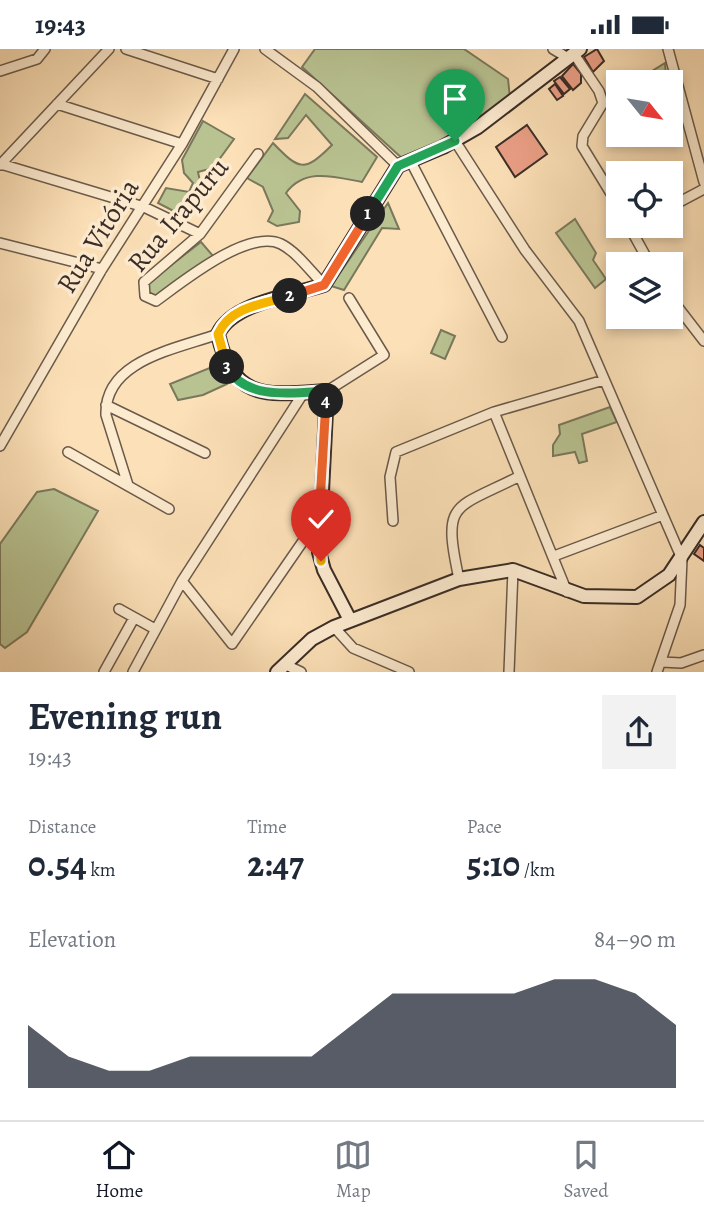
<!DOCTYPE html>
<html lang="en">
<head>
<meta charset="utf-8">
<style>
	body { margin:0; font-family:Alegreya,serif; background:#f2f2f3; color:#1f2937; height:100vh; display:flex; flex-direction:column; font-size:26px; white-space:nowrap }
	* { box-sizing:border-box; margin:0 }
	p { font-size:23px; color:#747a83 }
	.icon { flex:none; width:38px; height:38px; fill:none; stroke:currentColor; stroke-width:2; stroke-linecap:round; stroke-linejoin:round }
	.map { position:relative; height:623px; overflow:hidden }
	.side { display:flex; flex-direction:column; background:#fff; flex:1 }
	.side>* { flex:none }
	.needle { width:46px; rotate:120deg }
	.controls { position:absolute; left:606px; top:21px; display:grid; gap:14px }
	.controls a { display:grid; place-items:center; width:77px; height:77px; border-radius:0px; background:#fff; box-shadow:0 4px 10px #0003; font-size:35px }
	.pin { position:absolute; display:grid; place-items:center; width:60px; height:60px; color:#fff; margin:-72px -30px; border-radius:50% 50% 50% 0; rotate:-45deg; box-shadow:0 0 7px #0007 }
	.pin .icon { rotate:45deg }
	.km { position:absolute; width:35px; height:35px; margin:-18px; border-radius:50%; background:#222; color:#fff; font-size:19px; line-height:35px; text-align:center }
	.round { display:grid; place-items:center; flex:none; width:74px; height:74px; border-radius:0px; background:#f2f2f3 }
	.summary { display:flex; align-items:center; justify-content:space-between; height:119px; padding:0 28px }
	h1 { font-size:38px; font-weight:700; line-height:52px }
	.stats { display:grid; grid-template-columns:repeat(3,1fr); gap:10px; height:119px; padding:7px 28px }
	.stats div { display:grid; align-content:center }
	.stats b { font-size:35px; font-weight:700 }
	.stats small { font-size:19px; font-weight:400 }
	.stats p { font-size:19px }
	.chart { height:196px; padding:14px 28px }
	.chart p { display:flex; justify-content:space-between }
	.chart svg { width:100%; height:126px; margin-top:7px; fill:#111827; opacity:.7 }
	.status { display:flex; justify-content:space-between; align-items:center; height:49px; padding:0 35px; background:#fff; direction:ltr }
	.status svg { height:19px; fill:currentColor }
	.menu { display:flex; justify-content:space-around; align-items:center; height:98px; border-top:2px solid #e0e1e3; background:#fff; font-size:19px; color:#747a83 }
	.menu a { display:grid; justify-items:center; gap:4px }
	.menu .active { color:#111827 }
	.map>svg:first-child { display:block }
	.green { fill:#b9c392; stroke:#7a785c; stroke-width:2 }
	.building { fill:#eb9f86; stroke:#3a2d26; stroke-width:2 }
	.lines { fill:none; stroke-linecap:round; stroke-linejoin:round }
	.street-casing { stroke:#6a5a4a; stroke-width:12 }
	.secondary-casing { stroke:#3a2d26; stroke-width:16 }
	.street { stroke:#fdebd0; stroke-width:9 }
	.secondary { stroke:#fdebd0; stroke-width:12 }
	.split-1-casing { stroke:#fff; stroke-width:14 }
	.split-2-casing { stroke:#fff; stroke-width:14 }
	.split-3-casing { stroke:#fff; stroke-width:14 }
	.split-4-casing { stroke:#fff; stroke-width:14 }
	.split-5-casing { stroke:#fff; stroke-width:14 }
	.split-6-casing { stroke:#fff; stroke-width:14 }
	.split-1 { stroke:#22a559; stroke-width:9 }
	.split-2 { stroke:#f0652b; stroke-width:9 }
	.split-3 { stroke:#f5b400; stroke-width:9 }
	.split-4 { stroke:#22a559; stroke-width:9 }
	.split-5 { stroke:#f0652b; stroke-width:9 }
	.split-6 { stroke:#f5b400; stroke-width:9 }
	.labels { text-anchor:middle; dominant-baseline:central; stroke-width:7; stroke-linejoin:round; paint-order:stroke }
	.street-label { font-size:28px; fill:#3a2d26; stroke:#fdebd0 }
</style>
</head>
<body>
<div class="status"><b>19:43</b><svg viewBox="0 0 49 12"><path d="M0 12V9h3v3zM5 12V6h3v6zM10 12V3h3v9zM15 12V0h3v12zM26 1h20v11H26zM47 4h2v5h-2z"/></svg></div>
<div class="map">
<svg width="704" height="623" viewBox="0 0 704 623">
	<rect width="100%" height="100%" fill="#fce0b7"/>
	<filter id="stains"><feTurbulence type="fractalNoise" baseFrequency=".00286" numOctaves="4"/><feColorMatrix values="0 0 0 0 .2 0 0 0 0 .09 0 0 0 0 .02 0 0 0 .5 -.17"/></filter>
	<radialGradient id="worn" r=".72"><stop offset=".6" stop-color="#630" stop-opacity="0"/><stop offset="1" stop-color="#630" stop-opacity=".3"/></radialGradient>
	<!-- green -->
	<path class="green" d="M315,0h149l44,30 2,19 -38,27 -68,35 -102,-93z
		M665,14l1,14 -8,5h-16l10,-11z
		M305,45l72,63 -15,25c-27,-5 -57,-15 -76,11l14,18 -1,11 -22,4 -9,-5 5,-10 -10,-24 -16,-9 26,-35c26,27 31,30 59,2l-26,-30 -18,23 -13,1z
		M203,72l31,18 -21,29 -15,4 3,14 -9,13 3,6 -8,13 -29,-15 8,-15 23,4 4,-9 -9,-10 -2,-13z
		M388,154l11,26 -17,-1 -38,62 -13,-4z
		M575,170l21,34 -3,7 13,19 -11,9 -39,-55z
		M201,193l12,14 -58,41 -5,-1 -6,-10z
		M441,281l14,6 -10,23 -14,-6z
		M217,316l10,19 -24,11 -25,5 -8,-16z
		M610,358l7,15 -35,12 5,27 -8,2 -4,-11 -22,4v-11l7,-11 -1,-9z
		M54,440l44,22 -71,121 -22,16 -5,-4v-100l37,-52z"/>
	<!-- building -->
	<path class="building" d="M597,0l7,12 -11,11 -9,-15z
		M573,15l8,10v9l-8,7 -11,-14z
		M560,28l10,12 -6,5 -10,-13z
		M555,35l8,12 -6,4 -8,-11z
		M527,76l20,29 -32,23 -19,-30z
		M700,496l4,3v13l-10,-7z"/>
	<g class="lines">
		<!-- street casing -->
		<g class="street-casing">
			<path id="street" d="M126,0l92,30
				M265,0l52,38 81,79
				M553,0l15,9
				M668,0l36,133
				M574,5l25,37 4,12 -20,33 -1,10 36,59
				M0,22l37,-12 8,-10
				M57,55l125,40
				M455,92l70,109 54,71 103,238 -2,46 -23,67
				M258,105l-58,80 -56,48 1,14 11,5c25,-18 92,-73 125,-57 16,8 30,28 43,41
				M411,113l91,175
				M1,115l143,43 56,27
				M0,116l109,-116
				M670,158l34,-18
				M629,177l21,38
				M0,194l102,26
				M670,248l34,44
				M327,342l57,-36 -35,-57
				M106,356l99,48
				M494,363l73,180
				M0,397l102,-177 80,-125 52,-95
				M68,403l101,57
				M128,436l-22,-70c-2,-55 71,-66 112,-81
				M393,472l-3,-44 6,-25 98,-40 110,-32
				M554,507l109,-41
				M459,530c-17,-79 -6,-69 61,-103
				M182,532l50,63 87,-126
				M119,560l36,20
				M334,578l19,21 56,24
				M662,613l19,1 23,-8
				M284,615l17,8
				M104,623l30,-54
				M133,623l49,-91 122,-189
				M509,623l4,-102"/>
		</g>
		<!-- secondary casing -->
		<g class="secondary-casing">
			<path id="secondary" d="M350,571l-26,-50 -5,-18 8,-161c-60,4 -94,11 -109,-57 14,-31 75,-39 106,-49l74,-119 45,-19 35,-20 102,-78
				M277,623l35,-33 22,-12 125,-48 54,-9 71,26 53,1 32,-22 35,-53"/>
		</g>
		<!-- street -->
		<use href="#street" class="street"/>
		<!-- secondary -->
		<use href="#secondary" class="secondary"/>
	</g>
	<g class="lines">
		<!-- split-1 casing -->
		<g class="split-1-casing">
			<path id="split-1" d="M368,165l30,-48 57,-25"/>
		</g>
		<!-- split-2 casing -->
		<g class="split-2-casing">
			<path id="split-2" d="M290,247l34,-11 44,-71"/>
		</g>
		<!-- split-3 casing -->
		<g class="split-3-casing">
			<path id="split-3" d="M227,318l-9,-33c13,-28 46,-30 72,-38"/>
		</g>
		<!-- split-4 casing -->
		<g class="split-4-casing">
			<path id="split-4" d="M227,318c19,34 67,26 100,24l-1,10"/>
		</g>
		<!-- split-5 casing -->
		<g class="split-5-casing">
			<path id="split-5" d="M319,471l7,-119"/>
		</g>
		<!-- split-6 casing -->
		<g class="split-6-casing">
			<path id="split-6" d="M319,471l2,41"/>
		</g>
		<!-- split-1 -->
		<use href="#split-1" class="split-1"/>
		<!-- split-2 -->
		<use href="#split-2" class="split-2"/>
		<!-- split-3 -->
		<use href="#split-3" class="split-3"/>
		<!-- split-4 -->
		<use href="#split-4" class="split-4"/>
		<!-- split-5 -->
		<use href="#split-5" class="split-5"/>
		<!-- split-6 -->
		<use href="#split-6" class="split-6"/>
	</g>
	<g class="labels">
		<!-- street labels -->
		<g class="street-label">
			<text transform="translate(178 166) rotate(-50)">Rua Irapuru</text>
			<text transform="translate(98 187) rotate(-58)">Rua Vitória</text>
		</g>
	</g>
	<rect width="100%" height="100%" filter="url(#stains)"/>
	<rect width="100%" height="100%" fill="url(#worn)"/>
</svg>
<div class="controls">
<a><svg class="needle" viewBox="-14 -14 28 28"><path d="M0-13l5 13h-10z" fill="#e53935"/><path d="M0 13l5-13h-10z" fill="#747a83"/></svg></a>
<a><svg class="icon" aria-label="locate" viewBox="0 0 24 24"><circle cx="12" cy="12" r="6"/><path d="M12 2v4M12 18v4M2 12h4M18 12h4"/></svg></a>
<a><svg class="icon" aria-label="layers" viewBox="0 0 24 24"><path d="M12 4l9 5-9 5-9-5zM3 14l9 5 9-5"/></svg></a>
</div>
<div class="pin" style="left:455px;top:92px;background:#1e9e55"><svg class="icon" aria-label="arrive" viewBox="0 0 24 24"><path d="M6 21V4h12l-3 4 3 4H6"/></svg></div>
<div class="pin" style="left:321px;top:512px;background:#d93025"><svg class="icon" aria-label="check" viewBox="0 0 24 24"><path d="M5 12l5 5 9-10"/></svg></div>
<b class="km" style="left:368px;top:165px">1</b>
<b class="km" style="left:290px;top:247px">2</b>
<b class="km" style="left:227px;top:318px">3</b>
<b class="km" style="left:326px;top:352px">4</b>
</div>
<section class="side">
<div class="summary"><div><h1>Evening run</h1><p>19:43</p></div><a class="round"><svg class="icon" aria-label="share" viewBox="0 0 24 24"><path d="M12 15V3M7 8l5-5 5 5M5 13v7h14v-7"/></svg></a></div>
<div class="stats">
<div><p>Distance</p><b>0.54<small> km</small></b></div>
<div><p>Time</p><b>2:47</b></div>
<div><p>Pace</p><b>5:10<small> /km</small></b></div>
</div>
<div class="chart"><p><span>Elevation</span>84–90 m</p>
<svg viewBox="0 0 160 44" preserveAspectRatio="none"><path d="M0 44V22L10 33L20 38L30 38L40 33L50 33L60 33L70 33L80 22L90 11L100 11L110 11L120 11L130 6L140 6L150 11L160 22V44z"/></svg>
</div>
</section>
<nav class="menu">
<a class="active"><svg class="icon" aria-label="home" viewBox="0 0 24 24"><path d="M3 11l9-7 9 7M6 9v11h12V9"/></svg>Home</a>
<a><svg class="icon" aria-label="map" viewBox="0 0 24 24"><path d="M3 6l6-2 6 2 6-2v14l-6 2-6-2-6 2zM9 4v14M15 6v14"/></svg>Map</a>
<a><svg class="icon" aria-label="saved" viewBox="0 0 24 24"><path d="M7 4h10v16l-5-4-5 4z"/></svg>Saved</a>
</nav>
</body>
</html>
